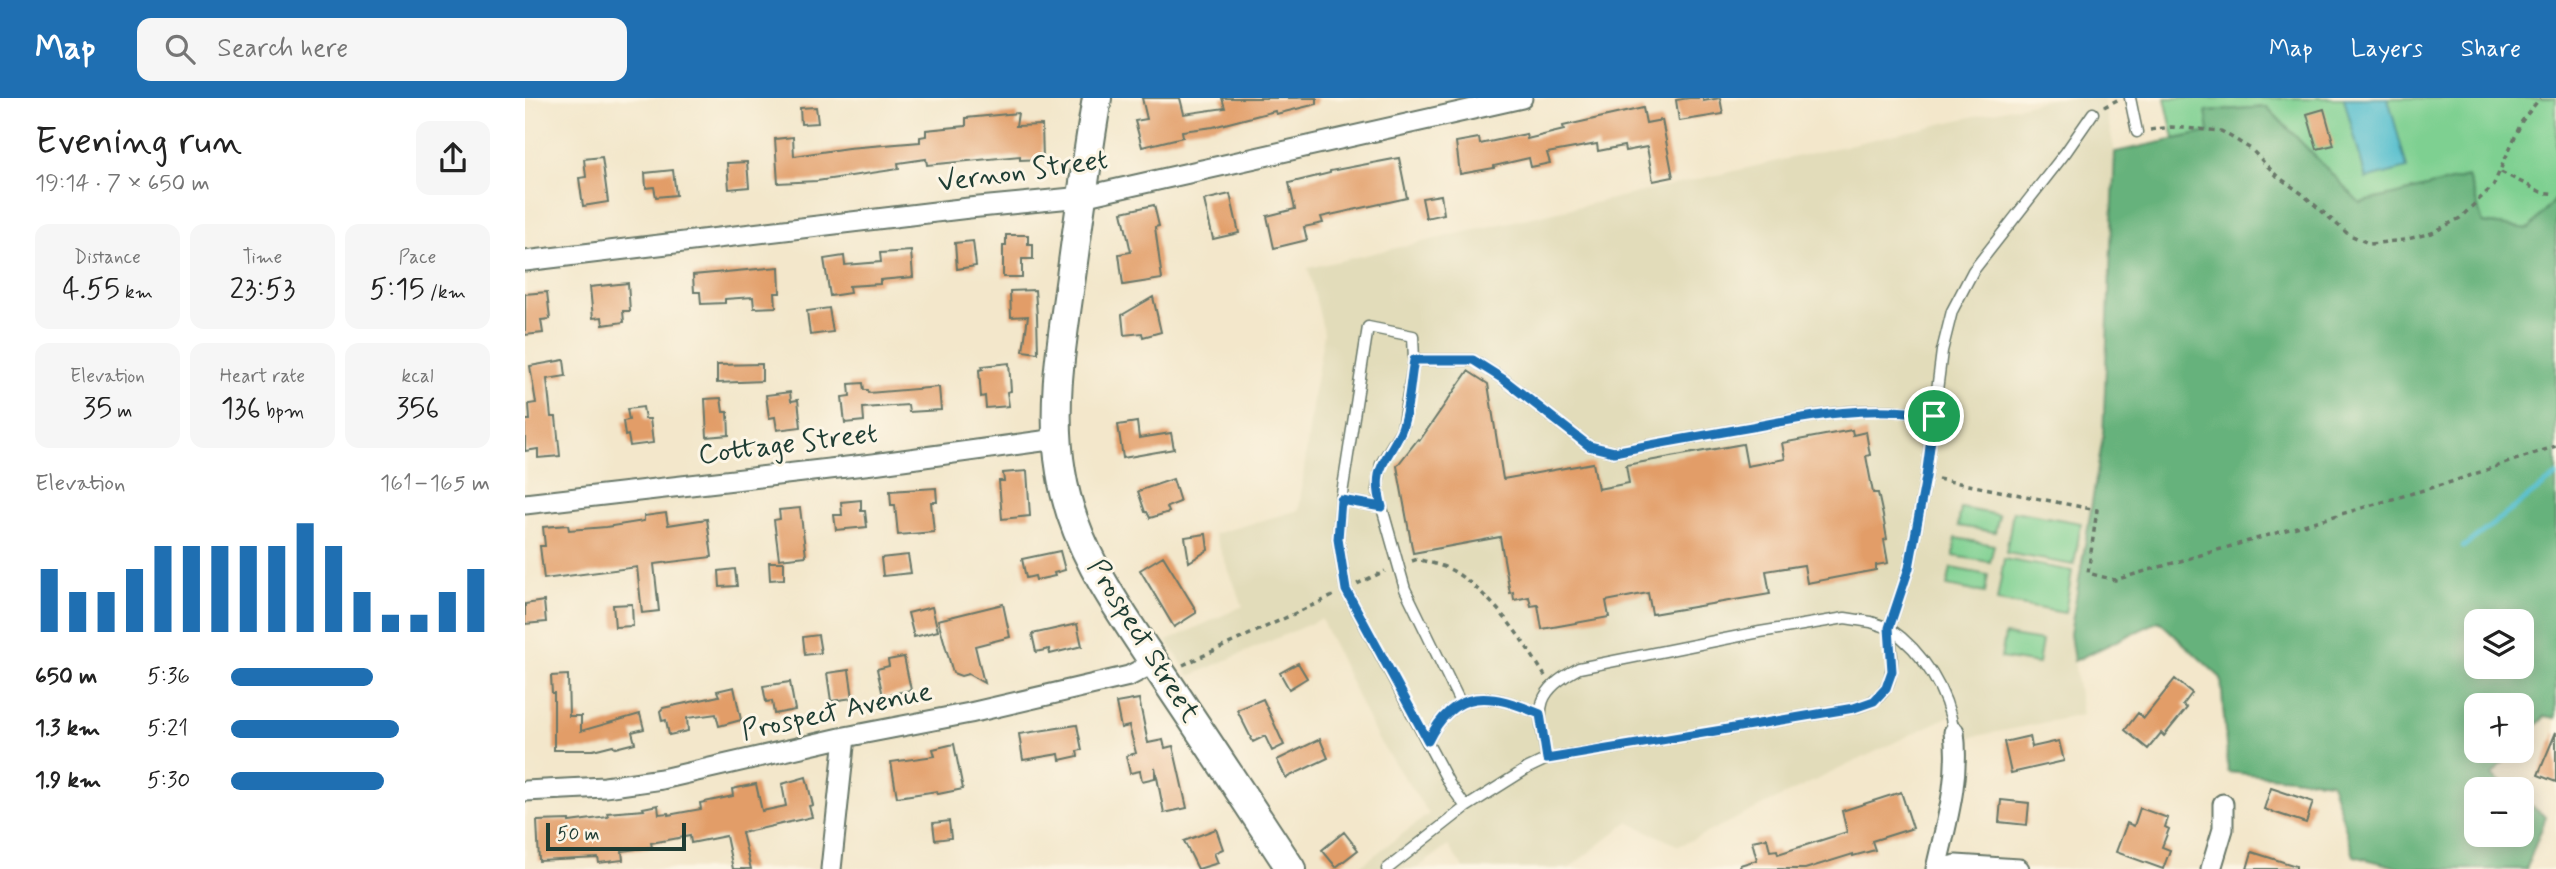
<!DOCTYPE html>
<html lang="en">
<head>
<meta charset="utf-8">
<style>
	body { margin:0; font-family:Mynerve,sans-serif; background:#f6f6f6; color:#222; height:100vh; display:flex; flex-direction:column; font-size:26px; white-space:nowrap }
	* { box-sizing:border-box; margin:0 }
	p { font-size:23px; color:#767676 }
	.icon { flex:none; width:38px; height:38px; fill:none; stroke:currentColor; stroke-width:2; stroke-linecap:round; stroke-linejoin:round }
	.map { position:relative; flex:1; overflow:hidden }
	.details { display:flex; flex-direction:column; background:#fff; width:525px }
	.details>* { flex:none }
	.buttons { position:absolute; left:1939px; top:511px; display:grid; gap:14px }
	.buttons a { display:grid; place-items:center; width:70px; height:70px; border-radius:14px; background:#fff; box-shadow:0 4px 18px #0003; font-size:35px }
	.scale { position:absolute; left:21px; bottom:18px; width:140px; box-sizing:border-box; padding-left:7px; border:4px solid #1f3d34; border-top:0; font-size:19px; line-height:24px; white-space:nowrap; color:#1f3d34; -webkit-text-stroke:5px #fcf5e5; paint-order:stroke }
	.pin { position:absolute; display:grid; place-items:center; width:60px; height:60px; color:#fff; margin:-30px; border:4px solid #fff; border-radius:50%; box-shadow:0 2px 7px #0007 }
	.round { display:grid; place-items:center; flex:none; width:74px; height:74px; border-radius:14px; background:#f6f6f6 }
	.overview { display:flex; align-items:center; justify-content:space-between; height:119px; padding:0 35px }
	h1 { font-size:38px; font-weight:600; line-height:52px }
	.figures { display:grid; grid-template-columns:repeat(3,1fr); gap:10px; height:119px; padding:7px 35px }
	.figures div { display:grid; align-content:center; border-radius:14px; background:#f6f6f6; text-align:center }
	.figures b { font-size:30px; font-weight:600 }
	.figures small { font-size:19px; font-weight:400 }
	.figures p { font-size:19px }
	.chart { height:196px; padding:14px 35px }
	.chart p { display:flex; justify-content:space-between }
	.chart svg { width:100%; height:126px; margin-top:7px; stroke:#1f6fb2; stroke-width:6 }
	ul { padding:0 35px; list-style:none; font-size:23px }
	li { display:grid; grid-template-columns:112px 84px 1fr; align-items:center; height:52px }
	li i { height:18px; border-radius:9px; background:#1f6fb2 }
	header { display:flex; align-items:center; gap:42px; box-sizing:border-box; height:98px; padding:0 35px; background:#1f6fb2; color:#fff }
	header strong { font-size:33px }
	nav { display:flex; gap:38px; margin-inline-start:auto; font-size:24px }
	.search { width:490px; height:63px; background:#f6f6f6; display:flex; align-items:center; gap:18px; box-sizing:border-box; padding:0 24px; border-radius:14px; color:#767676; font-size:26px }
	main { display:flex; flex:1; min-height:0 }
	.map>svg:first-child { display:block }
	.built { fill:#e2dcba }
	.green { fill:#7ed091; stroke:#4e8662; stroke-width:2 }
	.forest { fill:#66b27b; stroke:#427858; stroke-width:2; fill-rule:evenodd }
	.water { fill:#53becd; stroke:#397e80; stroke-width:2 }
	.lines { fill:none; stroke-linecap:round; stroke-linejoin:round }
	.stream { stroke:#53becd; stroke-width:5 }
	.building { fill:#e29d68 }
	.lane-casing { stroke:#697869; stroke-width:13 }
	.street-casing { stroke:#697869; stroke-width:23 }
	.secondary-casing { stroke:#697869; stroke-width:32 }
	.path { stroke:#697869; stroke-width:3.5; stroke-dasharray:5 5; stroke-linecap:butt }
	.lane { stroke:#fff; stroke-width:10 }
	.street { stroke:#fff; stroke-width:19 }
	.secondary { stroke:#fff; stroke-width:28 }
	.route-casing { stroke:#fff; stroke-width:14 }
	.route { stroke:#1f6fb2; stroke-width:9 }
	.labels { text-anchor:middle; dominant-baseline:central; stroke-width:6; stroke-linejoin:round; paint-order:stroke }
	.street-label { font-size:28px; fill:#1f3d34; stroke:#fcf5e5 }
</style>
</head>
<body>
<header>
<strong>Map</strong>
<div class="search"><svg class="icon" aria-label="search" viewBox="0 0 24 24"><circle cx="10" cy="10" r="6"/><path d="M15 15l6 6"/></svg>Search here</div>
<nav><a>Map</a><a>Layers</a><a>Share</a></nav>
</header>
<main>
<section class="details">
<div class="overview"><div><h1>Evening run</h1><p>19:14 · 7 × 650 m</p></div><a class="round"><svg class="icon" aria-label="share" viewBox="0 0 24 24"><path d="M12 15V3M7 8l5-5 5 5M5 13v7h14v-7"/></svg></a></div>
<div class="figures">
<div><p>Distance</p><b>4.55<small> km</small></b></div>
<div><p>Time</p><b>23:53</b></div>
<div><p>Pace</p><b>5:15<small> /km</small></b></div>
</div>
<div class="figures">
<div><p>Elevation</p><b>35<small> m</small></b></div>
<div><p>Heart rate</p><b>136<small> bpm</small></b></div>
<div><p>kcal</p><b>356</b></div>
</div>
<div class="chart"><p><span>Elevation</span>161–165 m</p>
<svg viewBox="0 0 160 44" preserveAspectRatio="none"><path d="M5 44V22M15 44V30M25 44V30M35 44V22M45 44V14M55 44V14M65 44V14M75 44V14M85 44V14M95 44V6M105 44V14M115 44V30M125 44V38M135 44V38M145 44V30M155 44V22"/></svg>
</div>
<ul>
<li><b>650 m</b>5:36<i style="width:55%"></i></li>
<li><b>1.3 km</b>5:21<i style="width:65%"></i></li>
<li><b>1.9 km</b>5:30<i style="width:59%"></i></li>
</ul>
</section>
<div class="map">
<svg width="2031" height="771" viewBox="0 0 2031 771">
	<rect width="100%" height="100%" fill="#fcf5e5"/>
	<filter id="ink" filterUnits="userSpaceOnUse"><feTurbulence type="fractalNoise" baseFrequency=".0143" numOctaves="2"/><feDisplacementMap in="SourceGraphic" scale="14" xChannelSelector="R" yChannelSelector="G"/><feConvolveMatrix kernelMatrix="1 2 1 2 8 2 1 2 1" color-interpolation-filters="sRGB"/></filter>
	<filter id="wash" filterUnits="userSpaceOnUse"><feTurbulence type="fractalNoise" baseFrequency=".00686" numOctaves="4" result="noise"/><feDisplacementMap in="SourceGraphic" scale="28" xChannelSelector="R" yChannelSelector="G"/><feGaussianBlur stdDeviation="1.57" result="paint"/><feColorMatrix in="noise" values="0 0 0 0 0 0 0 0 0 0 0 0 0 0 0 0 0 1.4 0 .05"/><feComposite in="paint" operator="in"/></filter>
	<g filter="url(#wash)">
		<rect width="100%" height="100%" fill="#f3e7cb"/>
		<!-- built -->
		<path class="built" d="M1530,0h48l12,54 -12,285 -33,197 12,81 -115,23 -7,-27 -281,135 -51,-24 -60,47h-104l-16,-23 -32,23h-60l73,-55 -52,-76 -56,-119 -131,57 -23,-35 76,-35 -29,-72 85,-24 14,-112 11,-65 -16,-65z"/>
		<!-- green -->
		<path class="green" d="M1640,0h391v100l-27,31 -46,-6 -15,-46 -108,26 -93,-96 -60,4 3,21 -36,7z
			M1436,410l38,7 -4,17 -37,-6z
			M1488,413l68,12 -7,42 -68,-12z
			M1431,440l38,7 -4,17 -37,-6z
			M1479,461l68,12 -7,42 -68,-12z
			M1426,470l37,7 -3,18 -38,-7z
			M1480,537l37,6 -4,23 -37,-6z"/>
		<!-- forest -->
		<path class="forest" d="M1742,9l93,96 108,-26 15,46 46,6 27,-31v520l-11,-2 -23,26v-37h-46v46h37l-21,24 18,14h-34v46h46v-36l24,18 -20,52h-122l-50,-13 -23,-74 -103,-10 -7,-94 -62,-57 -85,40 -4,-27 33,-197 12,-285 94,-20 -3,-21zM1951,523h46v46h-46z"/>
		<!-- water -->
		<path class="water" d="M1819,0h44l19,70 -41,11z"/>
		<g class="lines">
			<!-- stream -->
			<path class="stream" d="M1938,449l93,-71"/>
		</g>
		<g id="blocks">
			<!-- building -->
			<path class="building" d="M617,0h38l4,16 41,-6 -3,-10h95v6l-41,10 -1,-3 -62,16 -31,4 1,6 -41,10 -7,-26 12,-2z
				M1164,0h14v3l17,-3 3,16 -44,7 -3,-21z
				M291,9l2,16 -17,1 -1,-16z
				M1118,10l3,15 16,-3 11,57 -20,4 -6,-34 -22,4 -1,-5 -26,5 -1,-7 -50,9 3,10 -19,4 -2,-9 -35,8v2l-34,6 -4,-32 23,-4 1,6 46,-10 1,5 37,-9 -1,-4z
				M1799,11l10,36 -17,4 -10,-35z
				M493,15l-2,13 26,-1 1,34 -23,1v-4l-93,9 -1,-6 -28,4 1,6 -82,12 -39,2 -3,-44 18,-2 1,19 54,-8 72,-6v-5l6,-1v-6l40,-4v-8z
				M77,59l6,45 -25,4 -4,-28 7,-1 -2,-18z
				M874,60l8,40 -86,19 2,6 -19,4 3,13 -33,8 -7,-32 28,-7 -6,-26 41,-10v-2z
				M222,64l2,25 -20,2 -2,-26z
				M148,72l3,25 -20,2 -2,-10 -8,1 -1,-15z
				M705,96l9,39 -26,6 -9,-39z
				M916,97l3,19 -18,4 -4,-20z
				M629,107l5,21 -4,1 7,52 -39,6 -4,-31 12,-2 -9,-40z
				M481,137h22v9h5v15h-11v18h-19v-31h3z
				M448,143l3,25 -19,3 -2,-26z
				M386,153l2,26 -33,3v4l-31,2 1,7 -20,3 -6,-37 20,-3 1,9 36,-3 -1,-9z
				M254,169l1,26h-5l1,14 -22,1 -1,-11 -28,2v4l-24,1 -1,-12h-6l-1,-17z
				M103,185l2,28h-7l1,11 -21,3 -1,-8 -9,1 -3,-31z
				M510,192l2,26 1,37 -15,-2 5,-35 -17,1 -1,-26z
				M22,194l3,27 -9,1 2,13 -18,2v-41z
				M628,199l8,35 -18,5 -1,-4 -18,2 -2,-20z
				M304,210l4,24 -23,3 -3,-24z
				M39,262l2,16 -19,3 4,38h5l4,39 -22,2v-9l-13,2v-31h5l-1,-16 7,-1 -6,-37z
				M484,265l2,28 -4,1 2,14 -23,2 -1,-12 -4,1 -2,-27 4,-1 -1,-3z
				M237,266v17l-45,2v-18z
				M943,273l20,13 15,95 90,-16 5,26 31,-6 -3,-18 117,-21 4,22 38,-7 -3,-16 70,-13 1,5 13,-3 4,23 -4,1 7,37h5l5,23 4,23 -3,1 4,23 -12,2v5l-69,13 -3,-18 -38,6 4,23 -118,20 -4,-21 -42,8 3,16 -67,12 -4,-24 -7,1 -2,-9 -15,3 -1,-8 -3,1 -10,-56 -87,16 -16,-87 21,-27 2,1z
				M338,285l1,7h4l1,3 70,-6 2,23 -32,2 -1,-7 -45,3 1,13 -19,2 -3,-26 8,-1 -1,-12z
				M265,294l1,9 7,-1 3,27 -24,3 -2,-13 -6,1 -3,-23z
				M196,300l2,14h5l1,23 -22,2 -2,-38z
				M118,309l2,12h5l3,24 -23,3 -2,-11 -3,1 -2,-15 6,-1 -2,-11z
				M612,324l2,16 32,-5 3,16 -51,9 -5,-33z
				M502,373l3,45 -28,3 -3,-38h5l-1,-8z
				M648,381l7,23 -13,5 2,5 -19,6 -3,-6h-2l-7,-21z
				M411,390l1,14h-6l3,30 -36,3 -3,-30h-4l-1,-14z
				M336,402v11h4l2,16 -31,3 -2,-15h8l-1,-13z
				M275,410l6,48 -27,3 -5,-39 6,-1 -1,-9z
				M141,415l2,12 39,-6 5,38 -58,7 5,47 -17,2 -5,-46 -93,12 -4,-33h5l-2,-19 25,-2 1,5 37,-3 38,-6v-5z
				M681,436l2,16 -19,12 -4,-25z
				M535,453l5,19 -11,3 1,3 -19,4 -1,-4 -9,2 -4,-19z
				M383,457l3,18 -28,3 -2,-18z
				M638,458l33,54v3l-22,14 -34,-57z
				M244,464h15v17l-14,1z
				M210,471l2,17 -17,1 -1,-16z
				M19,503l2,21 -21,2v-20z
				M107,506l1,22 -18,1 -2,-22z
				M478,506l7,33 -35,9 9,37 -16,-9 -7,2 -8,-3 -15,-53z
				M407,509l6,24 -24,6 -6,-24z
				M552,526l5,22 -32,8 -1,-5 -13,3 -4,-18z
				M293,537l3,18 -16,2 -2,-18z
				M379,559l7,33 -28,6 -6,-27 12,-3 -1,-6z
				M773,565l9,15 -18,11 -9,-16z
				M324,572l4,28 -22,3 -4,-28z
				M43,577l1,41h12v15l59,-17 4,15 -12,3 3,11 -20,5 -2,-3 -20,5h-39v-57h-2l-1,-17z
				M1650,581l17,14 -9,12 4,3 -23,28 -3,-3 -13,16 -23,-19 13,-17 6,5z
				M265,584l5,28 -21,4 -2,-13 -6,1 -3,-16z
				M209,589l7,33 -22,6 -3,-12 -29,4 1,13 -19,4 -3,-15 -4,1 -2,-10 3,-3 56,-12 -2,-5z
				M614,601l9,44 15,-3 2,8 8,-2 14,62 -23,5 -9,-46v11l-13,3 -2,-10 -10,2 -4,-17 10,-3 -7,-27 -8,2 -5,-25z
				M738,601l21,46 -12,6 -7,-15 -12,6 -16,-32z
				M552,627l5,25 -5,1 1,5 -18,4 -1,-6 -36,6 -4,-26z
				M2031,634v50l-18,-7z
				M1505,638l2,11 27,-6 5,20 -53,12 -7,-31z
				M795,641l8,19 -42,20 -9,-18z
				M429,646l9,45 -25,5 -1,-3 -40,6 -6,-35 44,-6 -2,-7z
				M281,679l7,28 -4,1 3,11 -70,16 9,36h-18l-7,-33 -35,7 -1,-7 -39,7 1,4 -30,4 1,9 -24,3 -1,-5 -59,3 -2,-40 32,-1v2l39,-5 -1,-4 37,-3 -1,-2 15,-3 1,9 9,-1v2l33,-6 -1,-6 33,-7 -1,-7 24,-5 6,27 24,-5 -4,-22z
				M1746,690l42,14 -7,21 -42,-14z
				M1376,694l12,36 -41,13 3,9 -22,6v-2l-48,15h-64l-1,-4 17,-5 -5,-19 15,-3 3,13 7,-1 1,4 69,-22 -5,-21z
				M1476,702l28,3 -2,22 -28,-3z
				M1615,710l28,10 -3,9 4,2 -7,18 8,3 -7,19 -47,-17 11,-29 7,3z
				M424,723l2,17 -16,2 -2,-17z
				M691,731l7,20 -9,4 4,10 -20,6 -14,-28z
				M819,734l14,18 -22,17 -14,-17z
				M1727,754l44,14v3h-49z"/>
		</g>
	</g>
	<g filter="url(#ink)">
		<use href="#blocks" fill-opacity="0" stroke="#697869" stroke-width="2"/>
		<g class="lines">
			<!-- lane casing -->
			<g class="lane-casing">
				<path id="lane" d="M1605,0l7,34
					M889,262h59l30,19 86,67 25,6c46,-9 92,-17 138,-25 63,-12 118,-24 182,-11
					M816,402l41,7
					M1364,530c35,24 58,63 65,104
					M903,643c27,-55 63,-48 112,-27
					M1022,661l307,-51c6,-2 15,-4 20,-8 24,-15 18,-48 15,-72
					M941,709l62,-39 19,-9c-8,-48 -17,-65 32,-91l181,-36 85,-14 26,4 18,6 20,-60 17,-91 16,-126 10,-40 21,-40 93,-119 27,-39
					M862,771l79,-62 -16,-22 -104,-195 -8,-51 3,-39 27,-173 45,9 1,24 -12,69 -21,35 -4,26 28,99 55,113"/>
			</g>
			<!-- street casing -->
			<g class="street-casing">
				<path id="street" d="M0,163l444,-53 113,-11 440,-99
					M0,406l348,-40 184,-25
					M0,693l80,-4 57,-8 183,-42 125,-24 159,-37 25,-13
					M306,771l14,-132
					M1411,771c10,-45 24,-90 18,-137
					M1415,771l16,-4 63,4
					M1686,771l12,-40v-25"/>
			</g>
			<!-- secondary casing -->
			<g class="secondary-casing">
				<path id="secondary" d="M572,0c-10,59 -18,119 -26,179 -9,64 -21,129 -10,195 11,71 53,131 92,189 47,69 92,138 138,208"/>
			</g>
			<!-- path -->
			<path class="path" d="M1579,9l15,-8
				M1625,32l21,-3 50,4 30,18 26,27 24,17 47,41 22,10 33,-4 29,-7 28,-15 33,-32 29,-65 18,-23
				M1976,74l40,20 15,2
				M1413,381l159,31 -9,63 27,7 336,-98 105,-36
				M887,463l6,-2c12,4 29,7 40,15 38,26 63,63 87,102
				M832,486l28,-13
				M658,567l152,-70"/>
			<!-- lane -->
			<use href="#lane" class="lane"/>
			<!-- street -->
			<use href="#street" class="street"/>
			<!-- secondary -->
			<use href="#secondary" class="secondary"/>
		</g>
	</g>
	<g class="lines" filter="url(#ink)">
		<!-- route casing -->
		<g class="route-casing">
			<path id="route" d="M889,262h59l30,19 86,67 25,6c46,-9 92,-17 138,-25 62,-12 120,-23 182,-11l-8,61 -17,91 -20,60 3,43 -6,17 -12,13 -20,7 -307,51 -7,-45c-49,-21 -85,-28 -112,27l-82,-151 -8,-51 3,-39 41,7c-11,-40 4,-44 19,-76 8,-19 9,-50 13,-71z"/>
		</g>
		<!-- route -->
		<use href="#route" class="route"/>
	</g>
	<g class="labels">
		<!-- street labels -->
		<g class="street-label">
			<text transform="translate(498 74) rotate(-8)">Vernon Street</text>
			<text transform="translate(263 347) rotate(-7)">Cottage Street</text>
			<text transform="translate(618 543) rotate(58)">Prospect Street</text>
			<text transform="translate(312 614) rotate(-12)">Prospect Avenue</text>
		</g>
	</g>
</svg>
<div class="buttons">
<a><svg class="icon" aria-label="layers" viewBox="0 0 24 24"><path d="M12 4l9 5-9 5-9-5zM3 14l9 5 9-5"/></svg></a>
<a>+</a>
<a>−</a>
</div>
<div class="scale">50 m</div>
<div class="pin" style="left:1409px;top:318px;background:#1e9e55"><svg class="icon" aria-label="arrive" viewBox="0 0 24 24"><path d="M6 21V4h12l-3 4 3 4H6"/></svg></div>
</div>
</main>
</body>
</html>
